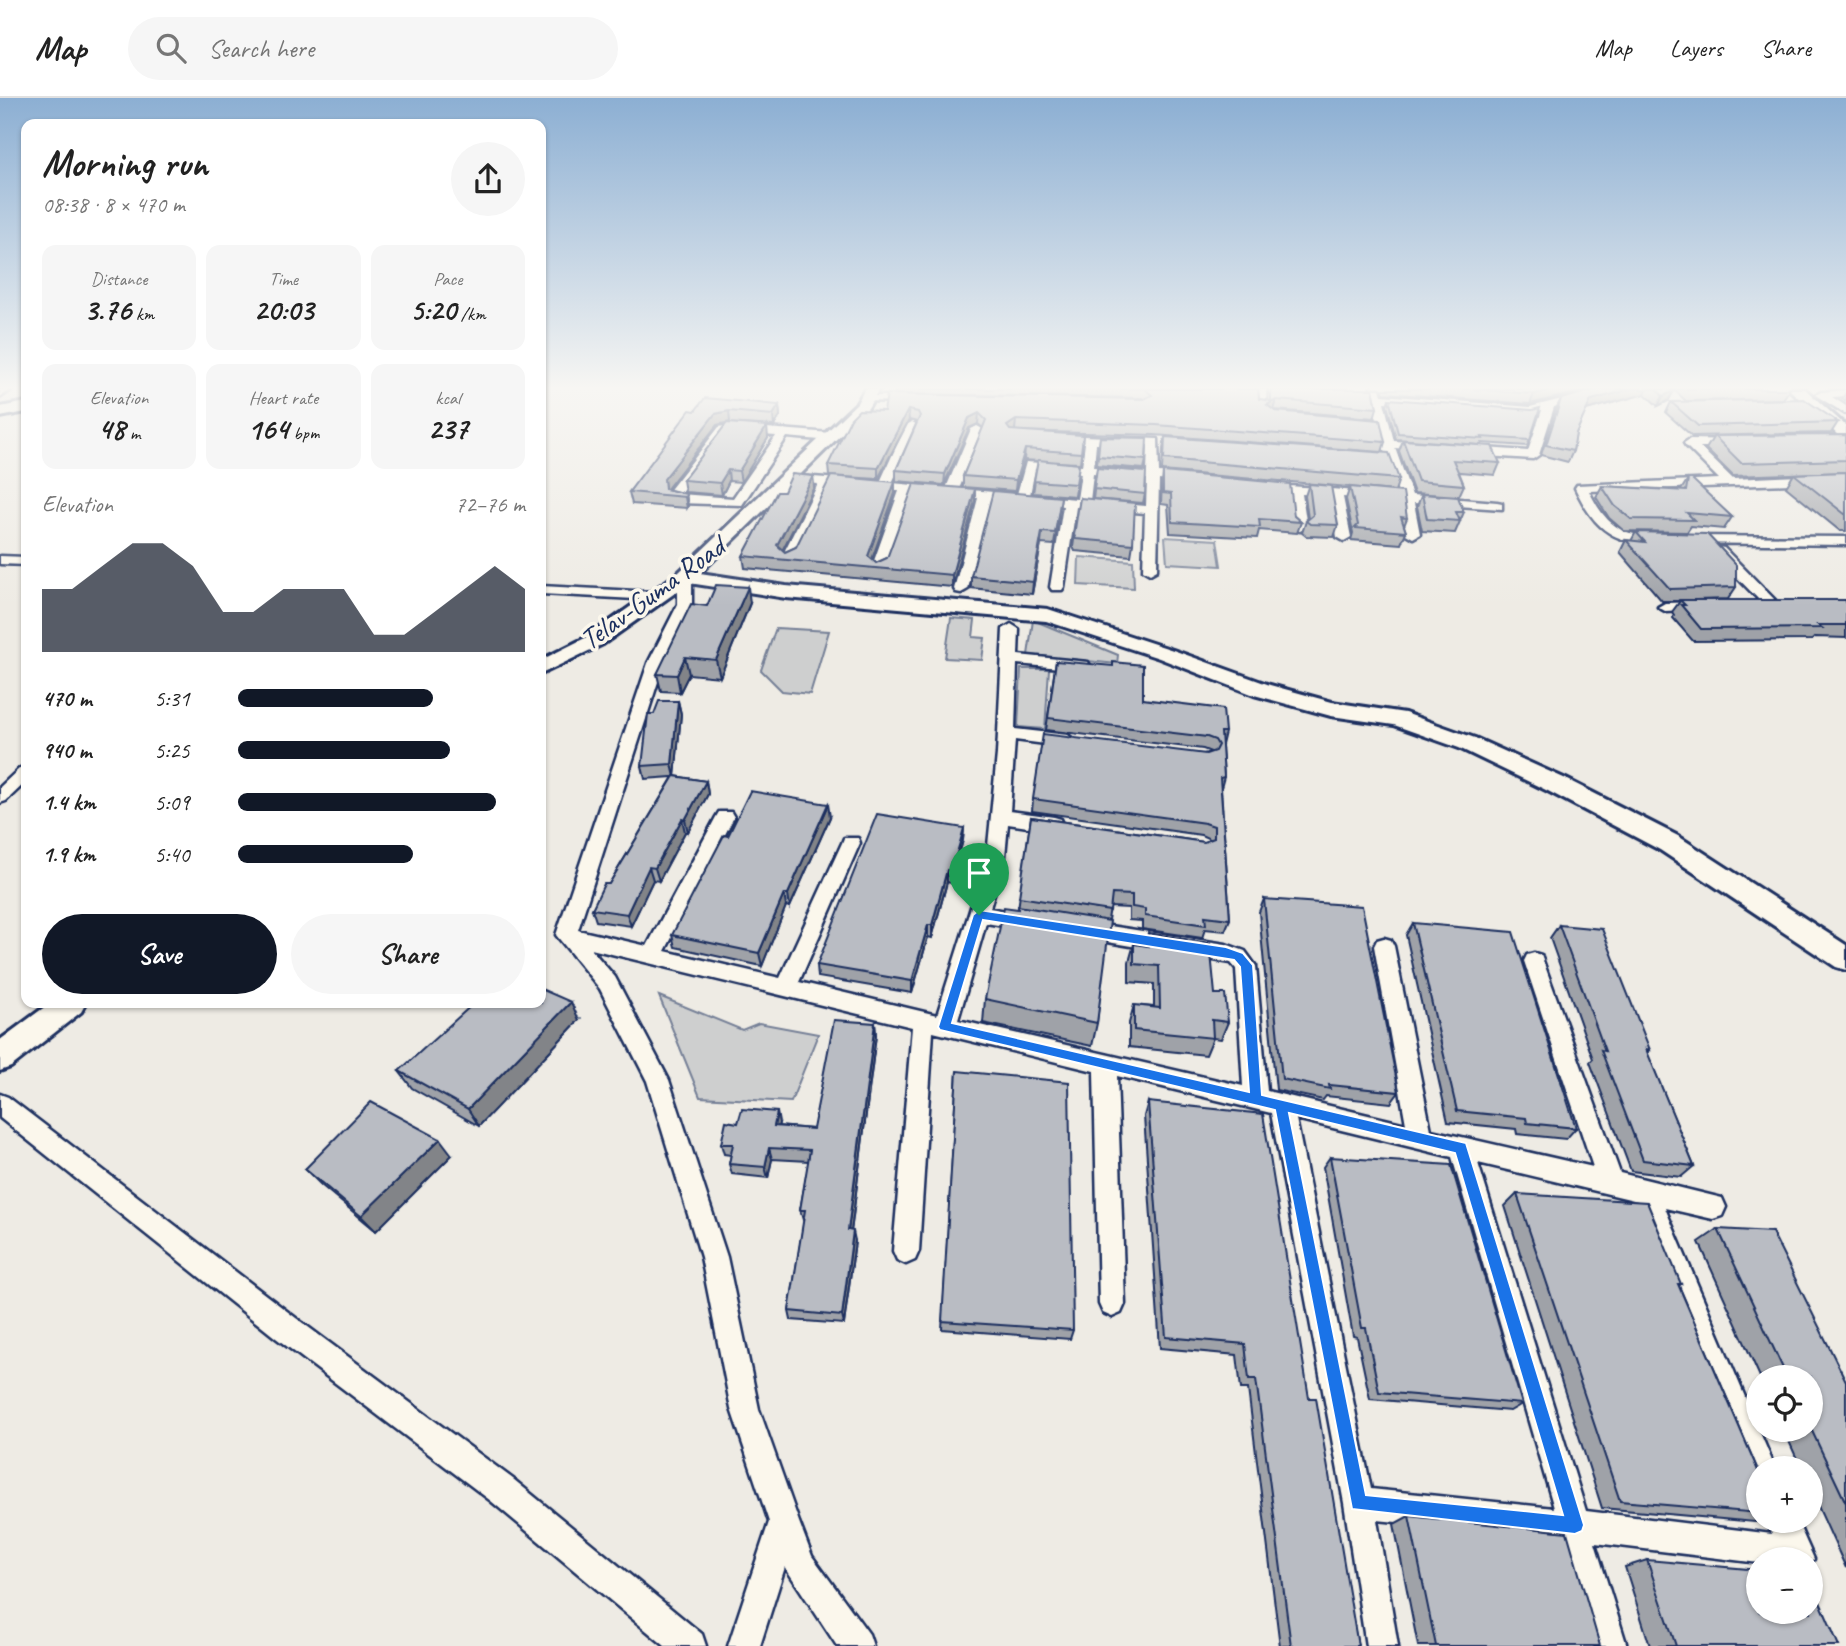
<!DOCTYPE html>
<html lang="en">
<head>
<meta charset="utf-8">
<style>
	body { margin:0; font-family:Caveat,sans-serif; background:#f6f6f6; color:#222; height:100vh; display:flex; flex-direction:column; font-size:26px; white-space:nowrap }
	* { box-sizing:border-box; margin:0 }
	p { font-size:23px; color:#767676 }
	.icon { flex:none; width:38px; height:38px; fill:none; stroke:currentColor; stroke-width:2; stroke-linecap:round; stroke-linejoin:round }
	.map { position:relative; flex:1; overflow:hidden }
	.drawer { position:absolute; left:21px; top:21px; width:525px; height:889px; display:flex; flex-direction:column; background:#fff; border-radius:14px; box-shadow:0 2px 5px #0004 }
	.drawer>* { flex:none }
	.buttons { position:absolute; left:1746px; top:1267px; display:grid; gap:14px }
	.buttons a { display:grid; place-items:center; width:77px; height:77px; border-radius:50%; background:#fff; box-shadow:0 2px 5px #0004; font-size:35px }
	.pin { position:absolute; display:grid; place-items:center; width:60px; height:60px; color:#fff; margin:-72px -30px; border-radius:50% 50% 50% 0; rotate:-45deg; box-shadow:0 0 7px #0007 }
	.pin .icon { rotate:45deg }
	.round { display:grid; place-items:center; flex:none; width:74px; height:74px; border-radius:37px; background:#f6f6f6 }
	.headline { display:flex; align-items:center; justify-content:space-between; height:119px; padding:0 21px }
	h1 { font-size:38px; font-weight:800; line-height:52px }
	.stats { display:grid; grid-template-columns:repeat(3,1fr); gap:10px; height:119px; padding:7px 21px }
	.stats div { display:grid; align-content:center; border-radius:14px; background:#f6f6f6; text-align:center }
	.stats b { font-size:30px; font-weight:800 }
	.stats small { font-size:19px; font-weight:400 }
	.stats p { font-size:19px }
	.chart { height:196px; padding:14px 21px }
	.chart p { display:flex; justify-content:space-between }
	.chart svg { width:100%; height:126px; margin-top:7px; fill:#111827; opacity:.7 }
	.action { display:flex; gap:14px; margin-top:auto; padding:14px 21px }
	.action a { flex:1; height:80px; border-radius:42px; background:#111827; color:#fff; font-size:28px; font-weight:800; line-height:80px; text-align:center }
	.action a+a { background:#f6f6f6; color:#222 }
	ul { padding:0 21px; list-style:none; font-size:23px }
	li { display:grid; grid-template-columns:112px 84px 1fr; align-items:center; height:52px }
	li i { height:18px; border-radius:9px; background:#111827 }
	header { display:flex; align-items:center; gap:42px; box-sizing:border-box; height:98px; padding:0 35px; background:#fff; border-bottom:2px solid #e0e0e0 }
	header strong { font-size:33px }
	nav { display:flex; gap:38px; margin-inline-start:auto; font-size:24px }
	.search { width:490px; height:63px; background:#f6f6f6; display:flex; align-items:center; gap:18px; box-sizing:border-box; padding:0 24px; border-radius:38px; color:#767676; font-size:26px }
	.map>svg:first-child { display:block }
	.green { fill:#cecfcf; stroke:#747f96; stroke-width:2 }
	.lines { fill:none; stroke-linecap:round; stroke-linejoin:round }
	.street-casing { stroke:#1b2f5e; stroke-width:5 }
	.secondary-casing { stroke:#1b2f5e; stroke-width:6 }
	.street { fill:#fbf7ec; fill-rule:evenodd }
	.secondary { fill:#fbf7ec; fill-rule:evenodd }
	.wall { fill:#9fa2a8; stroke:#1b2f5e; stroke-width:2 }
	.shaded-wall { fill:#828488; stroke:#1b2f5e; stroke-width:2 }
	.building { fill:#b9bcc3; stroke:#1b2f5e; stroke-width:2 }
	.route { fill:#1a73e8; stroke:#fff; stroke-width:2; fill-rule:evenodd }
	.labels { text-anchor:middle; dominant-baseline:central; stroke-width:7; stroke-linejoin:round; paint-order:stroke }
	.far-street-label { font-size:30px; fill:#1b2f5e; stroke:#fbf7ec }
</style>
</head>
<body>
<header>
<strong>Map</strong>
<div class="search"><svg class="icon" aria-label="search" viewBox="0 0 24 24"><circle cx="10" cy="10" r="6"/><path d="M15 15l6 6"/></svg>Search here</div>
<nav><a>Map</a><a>Layers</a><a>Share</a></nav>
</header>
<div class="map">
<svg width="1846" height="1548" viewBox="0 0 1846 1548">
	<rect width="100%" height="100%" fill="#eeebe4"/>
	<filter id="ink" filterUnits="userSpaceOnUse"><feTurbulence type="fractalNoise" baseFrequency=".0143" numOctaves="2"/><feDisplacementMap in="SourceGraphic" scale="14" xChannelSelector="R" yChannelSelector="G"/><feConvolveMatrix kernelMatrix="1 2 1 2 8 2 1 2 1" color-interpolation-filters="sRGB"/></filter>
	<g filter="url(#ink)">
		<!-- green -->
		<path class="green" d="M1165,439l52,3 4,26 -54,-3z
			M1079,459l54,4 1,27 -56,-3z
			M951,520l24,2 -2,17 12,1 -3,22 -37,-2z
			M1033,522l85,35 -1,9 -89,-9z
			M776,530l53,3 -19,63 -28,-3 -21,-21z
			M1021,571h28l-4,60 -27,-2z
			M659,898l83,34 17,-7 59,11 -27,68 -91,-5z"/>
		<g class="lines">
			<!-- street casing -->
			<g class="street-casing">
				<path id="street" d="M1256,291h10l1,20 -10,-2z
					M1370,291h10l2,6 148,12 72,-18h19l-67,18 -15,48 -6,4 -63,-4 -6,-4 6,-4 58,4 14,-41 -12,3 -146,-11 10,39 32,2 6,4 -6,4 -31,-3 17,47 85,7 5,1v6l-88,-6 6,31 -7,4 -7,-4 -5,-32 -58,-5 8,40 -7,4 -7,-4 -7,-41 -28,-2 5,33 -7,4 -5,-1 -6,-37 -27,-3v-6l137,10 -13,-35z
					M1846,292v6l-14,1 14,9v8l-31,-19 6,-3z
					M867,298h43l6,3 -6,3 -47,-1 -2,-2z
					M912,324l6,3 -26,58 54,5 25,-59 6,-3 6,3 -24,60 58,5 9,-32 56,4 3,-23 -31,-1 -2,-3 6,-4 100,4 1,34 28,2 6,4 -6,4 -28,-3 -2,90 -7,4 -7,-4 2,-57 -69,-6 -12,80 -2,3h-10l-2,-3 13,-81 -73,-6 -22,89 -7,4 -5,-1 -2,-3 24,-91 -66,-5 -27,76 -7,4 -5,-1 -2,-3 28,-78 -69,-6 -35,73 -7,4 -5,-1 -2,-3 37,-74 -32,-3v-6l94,7 26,-57zM1096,346l52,1 -1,27 -53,-5zM1035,371l46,4 -4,26 -47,-4zM1093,376l54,5 -1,27 -56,-5z
					M730,327l101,8 6,4 -6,4 -44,-4 -45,68 -63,-2 -11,-5v-6l51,-65zM727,334l49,4 -43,62 -53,-4z
					M1690,341l50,1 2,3 -6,4h-36l33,32 113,-5v8l-257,9c12,24 25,42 53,44 8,1 15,0 21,5 -6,5 -13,4 -21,3 -37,-3 -52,-24 -67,-55l2,-3 142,-6 -33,-33 -2,-3z
					M1686,438l160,1v8l-165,-2v-6z
					M1719,449l5,1 53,54 2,3 -2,3h-10l-53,-54v-6z
					M0,458l26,1v8l-26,-1z
					M685,475l7,4v27l-28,59 -86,267 69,16 69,-129 3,-5h12l3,5 -69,134 115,27 62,-135 2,-5h14l2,5 -61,139 138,33 50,-159 10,-102 6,-125 8,-5 8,5 -1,26 70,7 2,3 -2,3 -6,2 -65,-6 -2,65 53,6 8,6 -8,6 -53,-7 -5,71 44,6 7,2 2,5 -2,5 -7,2 -46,-7 -3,32 -15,52 43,8 3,6 -3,6 -7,2 -40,-7 -28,97 285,66 -7,-117 -5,-6 -147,-25 -7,-2 -3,-6 3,-6 7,-2 142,22 19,7 11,15 11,125 139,33 -32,-178 3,-6 7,-2 7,2 3,6 37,184 162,37 -69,-206 3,-6 7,-2 7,2 79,218 102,25 4,9 -4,9 -9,3 -48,-11 110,260h-16v14l-9,-4 -112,-277 -160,-38 108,348 186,23 -5,-13h30l17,38 -3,5v-5h-52v4l-164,-20 32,103h-32l-32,-107 -186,-19 21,126h-32l-22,-143 -73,-390 -154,-37 8,228 -4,9 -9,4 -9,-4 -4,-9 -5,-233 -161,-39 -14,219 -4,9 -9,4 -9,-4 -4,-9 19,-224 -321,-78 24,28 54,103 58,177 32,152 40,113 13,34 57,78 4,12h-36l-52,-79 -25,79h-32l41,-124 -38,-113 -30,-152 -54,-176 -47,-92 -44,-54 92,-272 30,-59v-27zM1296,1021l156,38 102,351 -183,-19z
					M541,488l113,6 7,4 -7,4 -113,-6z
					M1703,504l7,4 -2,3 -43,2 -7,-4 7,-4z
					M26,668v16l-20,19 -6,2v-16l20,-19z
					M0,996l8,3 288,221 217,161 189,155 4,12h-41l-174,-145 -215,-163 -276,-220z"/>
			</g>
			<!-- secondary casing -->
			<g class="secondary-casing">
				<path id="secondary" d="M0,291h12l-12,8z
					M865,291h14l-11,19 -168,165 86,13 262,23 125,41 97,35 62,17 73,11 70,25 91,41 112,57 168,109v25l-10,-3 -176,-117 -112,-59 -89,-43 -65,-23 -63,-9 -77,-21 -95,-37 -113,-37 -260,-23 -97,-15 -86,61 -62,30v-14l48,-24 89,-63 179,-170z
					M1789,291h16l41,37v13l-6,-2z
					M26,304v10l-26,5v-10z
					M50,905h36l-5,9 -70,55 -11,4v-31z"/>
			</g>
			<!-- street -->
			<use href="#street" class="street"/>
			<!-- secondary -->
			<use href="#secondary" class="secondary"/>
		</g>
		<!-- wall -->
		<path class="wall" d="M895,291h363l1,10 9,1v-11h105l4,19 -3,10 -100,-8 111,32 -3,10 -228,-17 -139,-4 68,4 -3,28 -27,-1 26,2 -4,32 -42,-3 5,-32 -14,-1 -9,31 -52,-4v-11l20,-48 -5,-4 -9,4 -25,57 -48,-4v-11l21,-48 -8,-2 -31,59 -49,-3 -1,-11 56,-54 259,-12 -1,-1 -247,-4z
			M1382,291h209l-61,15 -146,-11z
			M1598,291h70l6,2 -6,10 -10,5 -13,-12 -59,16 -10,23 -3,18 -5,11 -27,-7 15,-46 5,-10z
			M1673,291h117l-7,10 -97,2z
			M1846,294v9l-4,-2z
			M1389,301l141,41 -3,6 -45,-3 -1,2 -85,-6 -9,-34z
			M1671,304l167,20 -7,11 -139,3 -26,-23z
			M779,307l1,11 -6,10 -47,-3 41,15 -27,44 -12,-1 -7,14 -37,-3 -2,-12 44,-57 -10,2 -50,64 19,5 2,12 -1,2 -55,-4 -3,-12 66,-81z
			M1846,337v37l-113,4 -27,-27 8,-13z
			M1100,339l46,23 -2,9 -47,-4z
			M1165,339l234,42 -4,12 -233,-20 1,-22z
			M1403,342l97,23 -5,12 -36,-3 5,13 -5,11 -45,-3 -15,-42z
			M1097,370l48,26 -2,9 -50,-4z
			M1163,374l131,44 7,6 -4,11 -38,-3 -2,8 -87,-5 -2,-28 -7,-1 1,-21z
			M1846,374v59h-6l-54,-44 8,-13z
			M813,378l1,11 -32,63 3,2 11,-5 99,-54 -23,66 4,4 11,-5 88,-69v11l-23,87 -207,-19 -2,-12 41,-64z
			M1688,381l44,38 -8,12 -33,-3 -4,6 -63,-1 -15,-13 -13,-21 6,-11 79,4z
			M1309,386l29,41 -4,12 -28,-1 -4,-3 4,-12 2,-2 -3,-23z
			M1350,389l57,31 -3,8 2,6 -5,12 -50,-4 2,-7 -7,-34z
			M1422,396l42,18 -9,21 -33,-2 -5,-25z
			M1061,399l-7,48 -13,-1 -9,50 -61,-6v-12z
			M1080,400l53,46 -2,12 -56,-5 -2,-4z
			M1636,434l100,55 -8,12 -32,1h150v38l-31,-1 -3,3 -119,1 -20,-23 1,-3 -2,-3 8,-11h-18l-42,-49 6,-12 5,1z
			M750,505l-30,74 -31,-3 -9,18 -19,-1 -4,-17 50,-68z
			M1056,563l87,38 82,33 -3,13 2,32 -3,11 9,131 -5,12 -20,-2 -3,9 -60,-9v-8l-13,-1v-12l-19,-1 -2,13 -11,103 -5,23 -109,-23 2,-24 33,-90 13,-92 173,25 6,-3 -9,-4 -169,-24 1,-12 178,-47 -8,-3 -157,-19z
			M678,603l3,13 -6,62 31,5 2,13 -20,38h-3l-26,49 -6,-1 -22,46 -35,-5 -4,-12 17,-25 64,-107 -28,2 -3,-13 12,-52z
			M830,719l-40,90 -4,-1 -24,60 -87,-19 -3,-12z
			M964,730l-1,12 -12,43 -4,-1 -15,56 -4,-1 -16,56 -94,-16 -1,-12z
			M1264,801l135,193 -8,11 -65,-7 -3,4 -47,-10 -17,-178z
			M1413,825l163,205 -10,11 -49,-5 -1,-5 -68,-7 -42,-187z
			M1559,827l91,125 -3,3 47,113 -13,11 -50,-6 -41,-109 3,-3 -43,-121z
			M1148,835l67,61 13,28 -7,17 -8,-1 -7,17 -77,-8v-24l5,-18 20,2v-23l-25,-2v-20l5,-18 11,1z
			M579,922l-100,106 -67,-38 -13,-17z
			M875,925l1,12 -25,196 4,10 -11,83 -53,-4 -2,-9 15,-91h-1l-3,-10 9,-49 -37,-2 -4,19 -36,-4 -3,-10 2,-9 -7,-1 -3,-10 17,-21h41l-1,3 35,3z
			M957,973l116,259 -3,9 -128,-10z
			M1148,1004l161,296 49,248h-78l-32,-257h-7l-4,-34 -77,-7 -16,-232z
			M452,1057l-76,76 -55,-46 -16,-16z
			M1330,1059l192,247 -12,7 -140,-12 -13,-62 -4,-1 -30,-169z
			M1517,1096l164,90 -2,2 80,187v48l-4,1 -153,-14 -97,-302z
			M1718,1131l128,152v187l-35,-77v-23h-10l-17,-38h27v-53h-51l-61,-135z
			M1409,1418l191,130h-182l-24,-122z
			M1647,1462l192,86h-189l-25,-79z"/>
		<!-- shaded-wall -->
		<path class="shaded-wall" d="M1555,291h36l-61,15 4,-10z
			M1631,291h16l-2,5 -59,16 5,-10z
			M1674,293l-6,10 -10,5 5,-10z
			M1276,302l-3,10 -6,-5z
			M779,307l1,11 -6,10 -1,-11z
			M908,312l1,10 -31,59v-11z
			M729,313l1,11 -13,3 -51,65v5l-2,-16 51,-65z
			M979,315l-1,11 -9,4 -25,57 1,-11 24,-56z
			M1016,322l-1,10 -9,7 1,-11z
			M767,328l1,12 -27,44 -2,-11z
			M1025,351l-1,11 -9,31 1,-11z
			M728,372l1,11 -7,14 -2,-12z
			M813,378l1,11 -35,70 -2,-12z
			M895,384v11l-26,75 -1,-12z
			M975,391v11l-23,87v-12z
			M686,396l2,12 -1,2 -2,-11z
			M1042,434l-1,12 -9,50 1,-12z
			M748,489l2,16 -30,74 -4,-17z
			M685,559l4,17 -9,18 -3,-17z
			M678,603l3,13 -6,63 -3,-13z
			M706,683l2,13 -20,38 -3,-12z
			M828,706l2,13 -40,90 -2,-13z
			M682,721l3,13 -26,49 -4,-13z
			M964,730l-1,12 -12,43 1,-12z
			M649,769l4,13 -22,46 -4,-12z
			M947,772v12l-15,56v-13z
			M784,796l2,12 -24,60 -3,-13z
			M928,827v12l-16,56v-12z
			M571,904l8,18 -100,106 -11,-17z
			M875,925l1,12 -26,205 -2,-10z
			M777,1014l2,11 -3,14 -2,-11z
			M440,1041l12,16 -76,76 -15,-15z
			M769,1050l3,11 -4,19 -3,-11z
			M853,1133l2,10 -11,83 -2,-8z"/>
		<!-- building -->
		<path class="building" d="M1145,291h113l1,10 12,2v-12h102l4,19 -101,-8 -9,5 8,6 105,9 5,22 -229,-17 -140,-5 -9,6 3,4 73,5 -2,18 -56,-4 -9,31 -53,-4 23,-56 -7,-7 -10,5 -24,56 -49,-4 24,-54 -2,-4 -10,-2 -30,58 -50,-3 23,-47 8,-8 25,1 3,-17 257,5 8,-4z
			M1470,291h85l-21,5z
			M1598,291h33l-40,11 -15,33 -3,18 -27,-6 15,-46z
			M1656,291h12l6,2 -11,5z
			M705,300l74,7 -6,10 -44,-4 -14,3 -51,65 1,10 21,5 -1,3 -56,-5 61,-82 5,1z
			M1389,301l143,11 8,-2 -10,32 -48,-3 1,2 -85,-6z
			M1804,301l34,23 -140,4 -27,-24z
			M727,325l40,3 -28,45 -11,-1 -8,13 -37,-3z
			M1846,337v25l-105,3 -27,-27z
			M1100,339l47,1 -1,22 -48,-4z
			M1165,339l224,16 10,26 -235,-20z
			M1403,342l89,6 8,17 -47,-3 11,25 -46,-4z
			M1038,362l41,4 -3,20 -42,-3z
			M1097,370l49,4 -1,22 -51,-5z
			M1163,374l127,12 4,32 7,6 -42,-3 1,8 -88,-5 -1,-28 -8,-1z
			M1846,374v43l-52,-41z
			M792,376l21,2 -36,69 8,7 11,-5 35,-71 64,6 -27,74 8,7 11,-5 27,-74 61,5 -23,86 -209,-19 34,-64h7z
			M1688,381h4l40,38 -45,-4 7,7 -63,-1 -16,-13 -13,-20 84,5z
			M1309,386l22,2 7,39 -28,-1 -4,-3 7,-6z
			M1350,389l53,5 4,26 -6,-1 5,15 -51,-4 3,-3z
			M993,393l68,6 -6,36 -13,-1 -9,50 -62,-6z
			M1422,396l36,3 6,15h-8l4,9 -33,-2z
			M1080,400l55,5 -2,41 -57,-5 -2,-4z
			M1636,434l71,2 29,31v22l-66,2 -44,-49 19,2z
			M716,487l32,2 -32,73 -31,-3 -8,18 -20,-1 34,-70 16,2z
			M1680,502h166v25h-28l4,3 -121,1 -20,-24h4z
			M1056,563l57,5v-4l30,3v34l80,10 2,23h-4l3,45 -4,1 10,141 -25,-3 1,9 -61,-9v-7l-13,-2v-12l-20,-1 -2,17 -91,-14 12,-80 173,25 10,-4v-12l-9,-3 -172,-24 10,-65 163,20 9,-3 3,-6 -3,-5 -8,-3 -159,-19z
			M659,603h19l-6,63 -30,2 6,-52h6z
			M674,678l32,5 -21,39 -3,-1 -27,49 -6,-1 -22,47 -35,-5 12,-25h5z
			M750,693l78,13 -40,90h-4l-25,59 -87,-18 52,-100 4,1z
			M877,716l87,14 -12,43 -5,-1 -15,55h-4l-16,56 -95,-16z
			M1264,801l98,7 37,186 -70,-7 1,4 -48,-10z
			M1018,808l92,15 -13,102 -112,-24 19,-92 14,2z
			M1413,825l100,9 63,196 -49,-5 -1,-5 -69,-7z
			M1559,827l43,4 48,121 -4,-1 48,117 -51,-6 -42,-110 4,1z
			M1148,835l62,10 5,51h10l3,28 -16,-2 1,18 -79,-8v-25l26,3 -1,-42 -25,-2v-20l15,2z
			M541,891l30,13 -103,107 -69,-38 75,-68h67z
			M834,922l41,3 -27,207 5,1 -11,85 -53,-5 16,-101h-5l10,-60 -41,-2 -4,19 -36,-3 4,-20h-12l5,-23 12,2 4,-14 35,3 -3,14 39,3z
			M957,973l112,11 4,248 -131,-9z
			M371,1004l69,37 -79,77 -56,-47z
			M1148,1004l115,12 46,284h7l42,248h-67l-35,-267h-7l-4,-35 -79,-7z
			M1330,1059l121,8 71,239 -143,-12 -13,-64h-4z
			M1517,1096l130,8 34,82h-3l81,189v40l-139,-12z
			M1718,1131l54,3 74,149v122l-35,-74v-52h-24z
			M1409,1418l158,16 33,114h-164z
			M1647,1462l112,10v42h52v-31l28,65h-163z"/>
	</g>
	<!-- sky -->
	<linearGradient id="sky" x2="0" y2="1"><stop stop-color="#8cafd3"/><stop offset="0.57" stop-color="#f7f6f3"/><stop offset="1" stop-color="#f7f6f3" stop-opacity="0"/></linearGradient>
	<rect width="1846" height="508" fill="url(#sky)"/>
	<!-- route -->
	<path class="route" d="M979,812l247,37 17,6 10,12 9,130 204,48 118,382 -2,6 -7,3 -223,-25 -77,-399 -335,-80 -2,-3 35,-112zM983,822l251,40 6,7 9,125 -297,-69zM1289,1015l166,40 108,362 -197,-20z"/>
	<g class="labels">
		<!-- far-street labels -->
		<g class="far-street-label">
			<text transform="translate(652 495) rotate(-36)">Telav-Guma Road</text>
		</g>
	</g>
</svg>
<div class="buttons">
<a><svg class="icon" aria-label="locate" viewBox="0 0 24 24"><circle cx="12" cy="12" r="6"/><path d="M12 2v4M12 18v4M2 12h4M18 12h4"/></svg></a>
<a>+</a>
<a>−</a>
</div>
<div class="pin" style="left:979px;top:817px;background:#1e9e55"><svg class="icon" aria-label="arrive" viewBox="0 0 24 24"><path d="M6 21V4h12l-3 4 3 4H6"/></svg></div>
<section class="drawer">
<div class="headline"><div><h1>Morning run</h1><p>08:38 · 8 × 470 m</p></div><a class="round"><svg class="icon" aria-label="share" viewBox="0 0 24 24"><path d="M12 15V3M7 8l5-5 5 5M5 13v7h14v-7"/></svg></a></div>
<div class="stats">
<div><p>Distance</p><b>3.76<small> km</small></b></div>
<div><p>Time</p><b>20:03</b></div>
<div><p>Pace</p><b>5:20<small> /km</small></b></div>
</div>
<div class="stats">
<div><p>Elevation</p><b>48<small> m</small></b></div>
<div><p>Heart rate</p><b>164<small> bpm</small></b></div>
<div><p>kcal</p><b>237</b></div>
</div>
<div class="chart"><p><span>Elevation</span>72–76 m</p>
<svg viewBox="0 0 160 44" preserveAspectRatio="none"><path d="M0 44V22L10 22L20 14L30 6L40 6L50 14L60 30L70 30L80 22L90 22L100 22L110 38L120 38L130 30L140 22L150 14L160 22V44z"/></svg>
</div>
<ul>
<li><b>470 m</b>5:31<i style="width:68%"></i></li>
<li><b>940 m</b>5:25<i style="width:74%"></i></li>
<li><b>1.4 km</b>5:09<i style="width:90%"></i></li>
<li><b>1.9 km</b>5:40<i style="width:61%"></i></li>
</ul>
<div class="action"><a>Save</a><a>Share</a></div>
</section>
</div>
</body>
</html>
